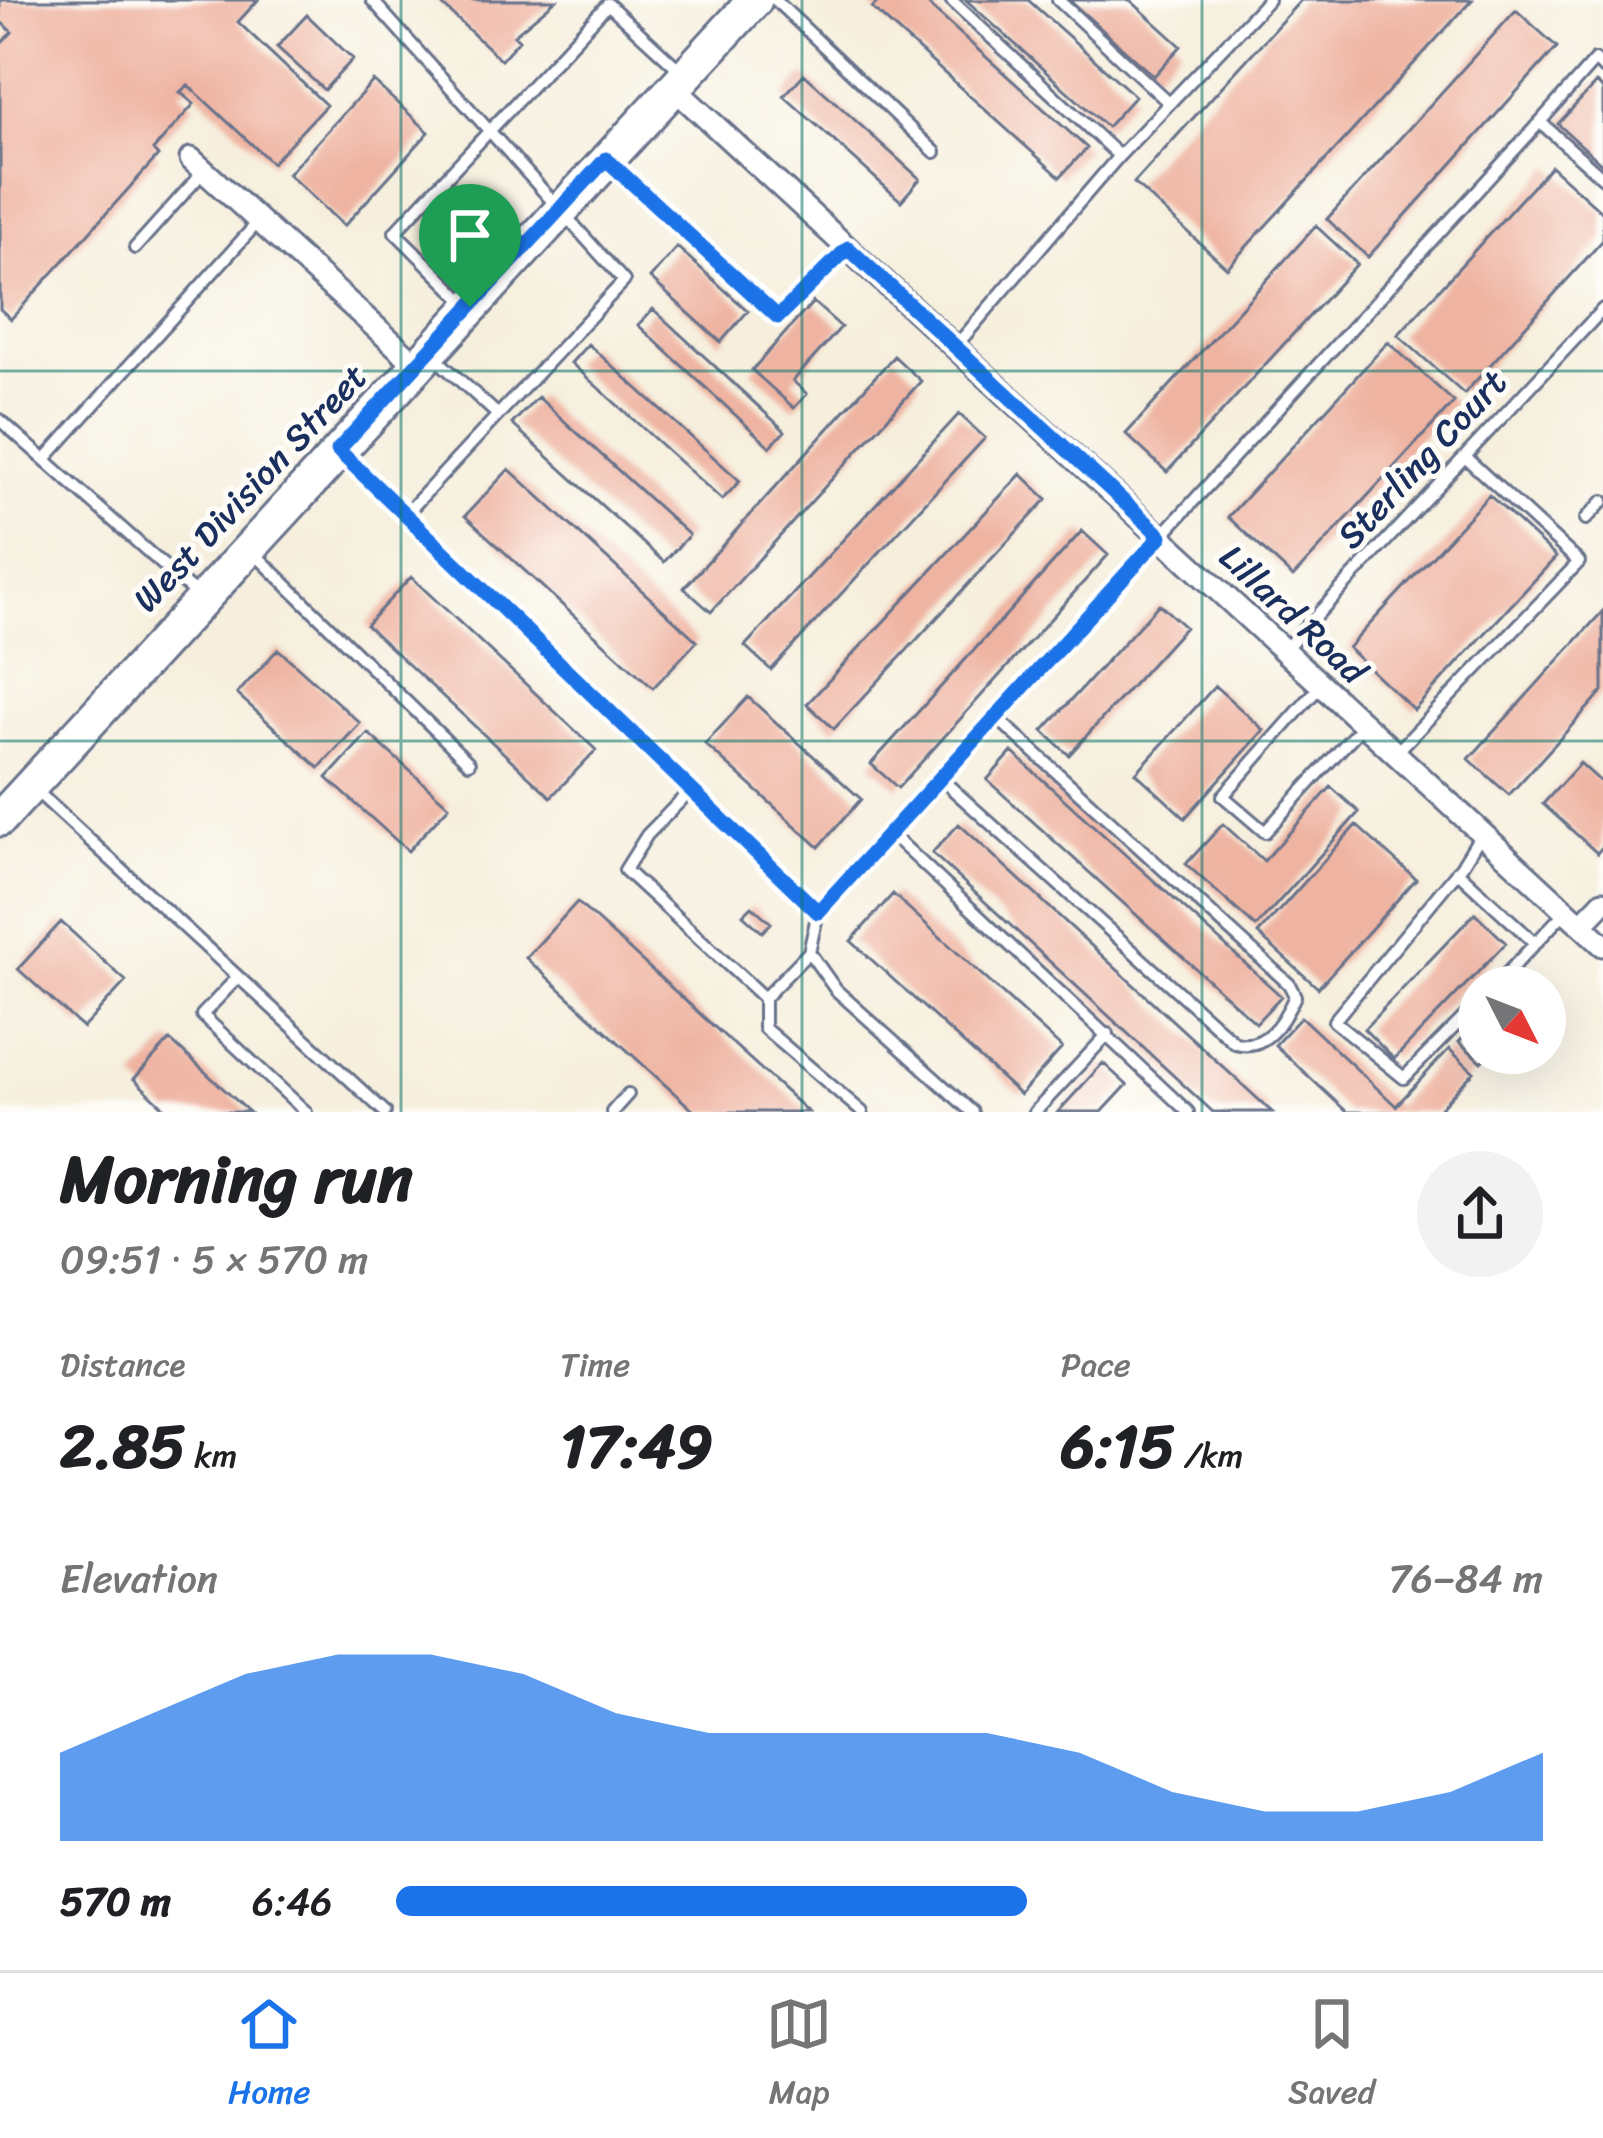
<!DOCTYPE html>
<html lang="en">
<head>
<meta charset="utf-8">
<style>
	body { margin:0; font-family:Sriracha,sans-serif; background:#f2f2f2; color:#202124; height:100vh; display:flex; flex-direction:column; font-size:45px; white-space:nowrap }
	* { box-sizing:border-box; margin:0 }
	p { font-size:39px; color:#757577 }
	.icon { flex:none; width:66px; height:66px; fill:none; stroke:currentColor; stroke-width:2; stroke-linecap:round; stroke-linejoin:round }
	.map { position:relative; height:1112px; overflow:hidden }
	.drawer { display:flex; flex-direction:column; background:#fff; flex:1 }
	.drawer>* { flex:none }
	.needle { width:78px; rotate:132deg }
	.controls { position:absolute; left:1458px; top:966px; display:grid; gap:24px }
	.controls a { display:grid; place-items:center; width:108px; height:108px; border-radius:50%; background:#fff; box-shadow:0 12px 48px #0002; font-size:60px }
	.pin { position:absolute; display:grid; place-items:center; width:102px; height:102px; color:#fff; margin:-123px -51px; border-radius:50% 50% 50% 0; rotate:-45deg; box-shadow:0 0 12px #0007 }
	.pin .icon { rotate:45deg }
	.round { display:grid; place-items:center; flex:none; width:126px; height:126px; border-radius:63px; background:#f2f2f2 }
	.head { display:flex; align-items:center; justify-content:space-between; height:204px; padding:0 60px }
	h1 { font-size:66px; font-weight:700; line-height:90px }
	.figures { display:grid; grid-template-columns:repeat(3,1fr); gap:18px; height:204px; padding:12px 60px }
	.figures div { display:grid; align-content:center }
	.figures b { font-size:60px; font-weight:700 }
	.figures small { font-size:33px; font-weight:400 }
	.figures p { font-size:33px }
	.chart { height:336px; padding:24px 60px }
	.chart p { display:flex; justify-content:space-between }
	.chart svg { width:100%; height:216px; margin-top:12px; fill:#1a73e8; opacity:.7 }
	ul { padding:0 60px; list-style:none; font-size:39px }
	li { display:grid; grid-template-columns:192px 144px 1fr; align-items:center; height:90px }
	li i { height:30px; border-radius:15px; background:#1a73e8 }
	.dock { display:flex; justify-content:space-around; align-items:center; height:168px; border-top:3px solid #e0e0e0; background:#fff; font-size:33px; color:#757577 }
	.dock a { display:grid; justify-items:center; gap:6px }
	.dock .on { color:#1a73e8 }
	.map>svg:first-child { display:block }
	.building { fill:#efb3a1 }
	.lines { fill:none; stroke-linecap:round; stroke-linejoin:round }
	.service-casing { stroke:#68728a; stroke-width:16 }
	.minor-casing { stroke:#68728a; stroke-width:27 }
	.primary-casing { stroke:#68728a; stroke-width:39 }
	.service { stroke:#fff; stroke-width:10 }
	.minor { stroke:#fff; stroke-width:21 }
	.primary { stroke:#fff; stroke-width:33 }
	.route-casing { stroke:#fff; stroke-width:24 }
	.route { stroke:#1a73e8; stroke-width:15 }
	.grid { fill:none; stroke:#0f766e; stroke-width:3; stroke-opacity:0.55 }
	.labels { text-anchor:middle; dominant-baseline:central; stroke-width:10; stroke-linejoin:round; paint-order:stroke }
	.street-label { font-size:36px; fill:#1b2f5e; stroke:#fdfcf7 }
</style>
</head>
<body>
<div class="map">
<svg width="1603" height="1112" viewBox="0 0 1603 1112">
	<rect width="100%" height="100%" fill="#fdfcf7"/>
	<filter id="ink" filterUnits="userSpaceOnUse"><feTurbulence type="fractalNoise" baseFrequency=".00833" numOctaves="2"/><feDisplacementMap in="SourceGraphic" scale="24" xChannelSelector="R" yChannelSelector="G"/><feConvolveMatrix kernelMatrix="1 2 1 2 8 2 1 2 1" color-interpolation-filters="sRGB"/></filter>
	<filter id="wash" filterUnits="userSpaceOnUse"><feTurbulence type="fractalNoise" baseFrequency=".004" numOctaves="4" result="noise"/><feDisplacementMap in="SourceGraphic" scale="48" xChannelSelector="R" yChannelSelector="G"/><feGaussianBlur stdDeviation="2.7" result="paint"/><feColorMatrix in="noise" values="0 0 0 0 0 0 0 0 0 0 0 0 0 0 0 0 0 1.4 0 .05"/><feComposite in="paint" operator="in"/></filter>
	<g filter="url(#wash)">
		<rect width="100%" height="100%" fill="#f6efdd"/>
		<g id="blocks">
			<!-- building -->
			<path class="building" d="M0,0h258l-20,22 88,83 -54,58 -84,-78 -8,7 14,12 -41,46 5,6 -147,163 -11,-10v-264l12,-13 -12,-11z
				M437,0h119l-42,35 5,5 -18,20z
				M879,0h44l164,148 -27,29 -188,-169z
				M966,0h62l107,96 -28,31z
				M1069,0h61l51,46 -27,30z
				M1301,0h171l-245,268 -93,-85z
				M1516,10l41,37 -189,210 -41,-38z
				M307,15l46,44 -29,31 -47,-43z
				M804,74l116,105 -19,22 -117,-105z
				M373,81l56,51 -85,94 -56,-52z
				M1596,83l7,6v76l-45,-41z
				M1551,166l52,47v27l-139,154 -66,-59z
				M1316,226l41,38 -190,208 -41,-38z
				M677,247l71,64 -27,31 -71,-64z
				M813,302l28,25 -48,54 14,13 -13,14 -42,-38z
				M653,309l132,122 -15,16 -132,-122z
				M1388,342l66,60 -161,175 -65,-60z
				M588,344l152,137 -18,19 -151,-137z
				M894,356l27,25 -210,231 -27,-24z
				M538,397l151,138 -25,27 -152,-138z
				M959,414l26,24 -214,232 -26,-24z
				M509,469l188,172 -44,47 -188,-172z
				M1021,474l26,25 -213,230 -27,-25z
				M1489,495l67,62 -142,153 -66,-62z
				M1082,531l26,24 -210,233 -27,-24z
				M411,577l185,173 -45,47 -185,-172z
				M1159,604l26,23 -116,128 -26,-24z
				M1603,611v80l-94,104 -40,-36z
				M278,649l82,74 -41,45 -82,-74z
				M1215,686l49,44 -79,88 -49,-45z
				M748,697l113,102 -42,48 -114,-103z
				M368,733l81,73 -41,45 -81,-73z
				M1012,752l269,244 -25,27 -269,-243z
				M1580,763l23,21v62l-6,7 -54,-49z
				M1331,787l28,25 -103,115 -70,-63 37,-40 41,37z
				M959,824l313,288h-59l-281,-259z
				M1356,825l60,54 -98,109 -60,-54z
				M893,894l169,154 -42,47 -169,-154z
				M577,902l231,210h-113l-169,-154z
				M752,906l19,17 -9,9 -19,-17z
				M1475,913l31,30 -112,116 -30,-30z
				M61,922l65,59 -43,47 -65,-59z
				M1301,1017l95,89 53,-57 25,23 -38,40h-89l-72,-67z
				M1479,1020v33h11l-8,9 -23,-20z
				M170,1040l79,72h-80l-35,-33z
				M1103,1063l24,22 -25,27h-44z"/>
		</g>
	</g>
	<g filter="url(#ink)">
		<use href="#blocks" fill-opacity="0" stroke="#68728a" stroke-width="3"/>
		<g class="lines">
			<!-- service casing -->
			<g class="service-casing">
				<path id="service" d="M372,0l252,281 -126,134 -66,-60
					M775,0l160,152
					M951,0l168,156
					M1058,0l110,102
					M1603,68l-8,-8 -55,62 63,56
					M610,162l168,155 70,-70
					M135,248l69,-77
					M466,303l-71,-71 213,-228 75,69
					M955,347l164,-191 149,-156
					M0,420l199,177
					M340,453l478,459 -9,40 -45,46 -139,-128 22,-35 45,-46
					M47,457l212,-236
					M405,515l93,-100
					M1586,519l17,-18
					M251,550l218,213
					M1284,650l319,-341
					M1321,685l-98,111 42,36 99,-108
					M1395,754l184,-192 -114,-105
					M940,778l295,265c31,8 48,-21 60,-47l-6,-12 -293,-267
					M33,788l352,324
					M890,833l298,279
					M1457,871l78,72
					M818,912l722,-790
					M809,952l27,38 136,122
					M238,977l-36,38 104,97
					M1494,987l72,-76
					M764,998v30l98,84
					M1479,1002l-75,76 -70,-57 127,-154 21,-34
					M612,1112l16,-18
					M1035,1112l73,-78"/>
			</g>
			<!-- minor casing -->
			<g class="minor-casing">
				<path id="minor" d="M674,88l929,857
					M191,159l226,206
					M1581,925l22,-23"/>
			</g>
			<!-- primary casing -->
			<g class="primary-casing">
				<path id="primary" d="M0,819l755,-819"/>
			</g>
			<!-- service -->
			<use href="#service" class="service"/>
			<!-- minor -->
			<use href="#minor" class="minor"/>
			<!-- primary -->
			<use href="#primary" class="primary"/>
		</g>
	</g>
	<g class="lines" filter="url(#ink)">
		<!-- route casing -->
		<g class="route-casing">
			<path id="route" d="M606,159l172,158 70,-69 313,288 -343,376 -480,-462z"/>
		</g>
		<!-- route -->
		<use href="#route" class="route"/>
	</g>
	<!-- grid -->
	<path class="grid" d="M401,0v1112M802,0v1112M1202,0v1112M0,371h1603M0,741h1603"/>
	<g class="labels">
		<!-- street labels -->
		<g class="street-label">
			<text transform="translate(1422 459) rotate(-47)">Sterling Court</text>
			<text transform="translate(250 488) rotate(-47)">West Division Street</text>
			<text transform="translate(1293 614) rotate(43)">Lillard Road</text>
		</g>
	</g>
</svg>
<div class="controls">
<a><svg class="needle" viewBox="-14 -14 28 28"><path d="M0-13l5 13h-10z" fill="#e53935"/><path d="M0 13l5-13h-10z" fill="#757577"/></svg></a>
</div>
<div class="pin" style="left:470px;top:307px;background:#1e9e55"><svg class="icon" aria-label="arrive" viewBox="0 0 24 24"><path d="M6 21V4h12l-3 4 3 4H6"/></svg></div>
</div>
<section class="drawer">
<div class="head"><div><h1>Morning run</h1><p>09:51 · 5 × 570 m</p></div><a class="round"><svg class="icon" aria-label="share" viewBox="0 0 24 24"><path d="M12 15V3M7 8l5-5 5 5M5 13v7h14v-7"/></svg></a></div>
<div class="figures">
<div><p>Distance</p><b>2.85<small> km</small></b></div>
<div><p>Time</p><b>17:49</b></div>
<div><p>Pace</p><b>6:15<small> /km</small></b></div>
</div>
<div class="chart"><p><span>Elevation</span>76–84 m</p>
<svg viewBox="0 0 160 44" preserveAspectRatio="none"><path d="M0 44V26L10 18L20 10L30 6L40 6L50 10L60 18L70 22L80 22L90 22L100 22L110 26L120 34L130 38L140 38L150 34L160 26V44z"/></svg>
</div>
<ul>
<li><b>570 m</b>6:46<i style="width:55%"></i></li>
</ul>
</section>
<nav class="dock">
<a class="on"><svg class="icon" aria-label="home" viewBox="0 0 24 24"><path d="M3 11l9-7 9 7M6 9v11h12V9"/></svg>Home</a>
<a><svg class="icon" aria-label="map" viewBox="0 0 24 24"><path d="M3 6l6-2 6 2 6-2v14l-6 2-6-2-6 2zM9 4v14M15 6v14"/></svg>Map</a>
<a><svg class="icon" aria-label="saved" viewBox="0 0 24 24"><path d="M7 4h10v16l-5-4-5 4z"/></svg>Saved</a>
</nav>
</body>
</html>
